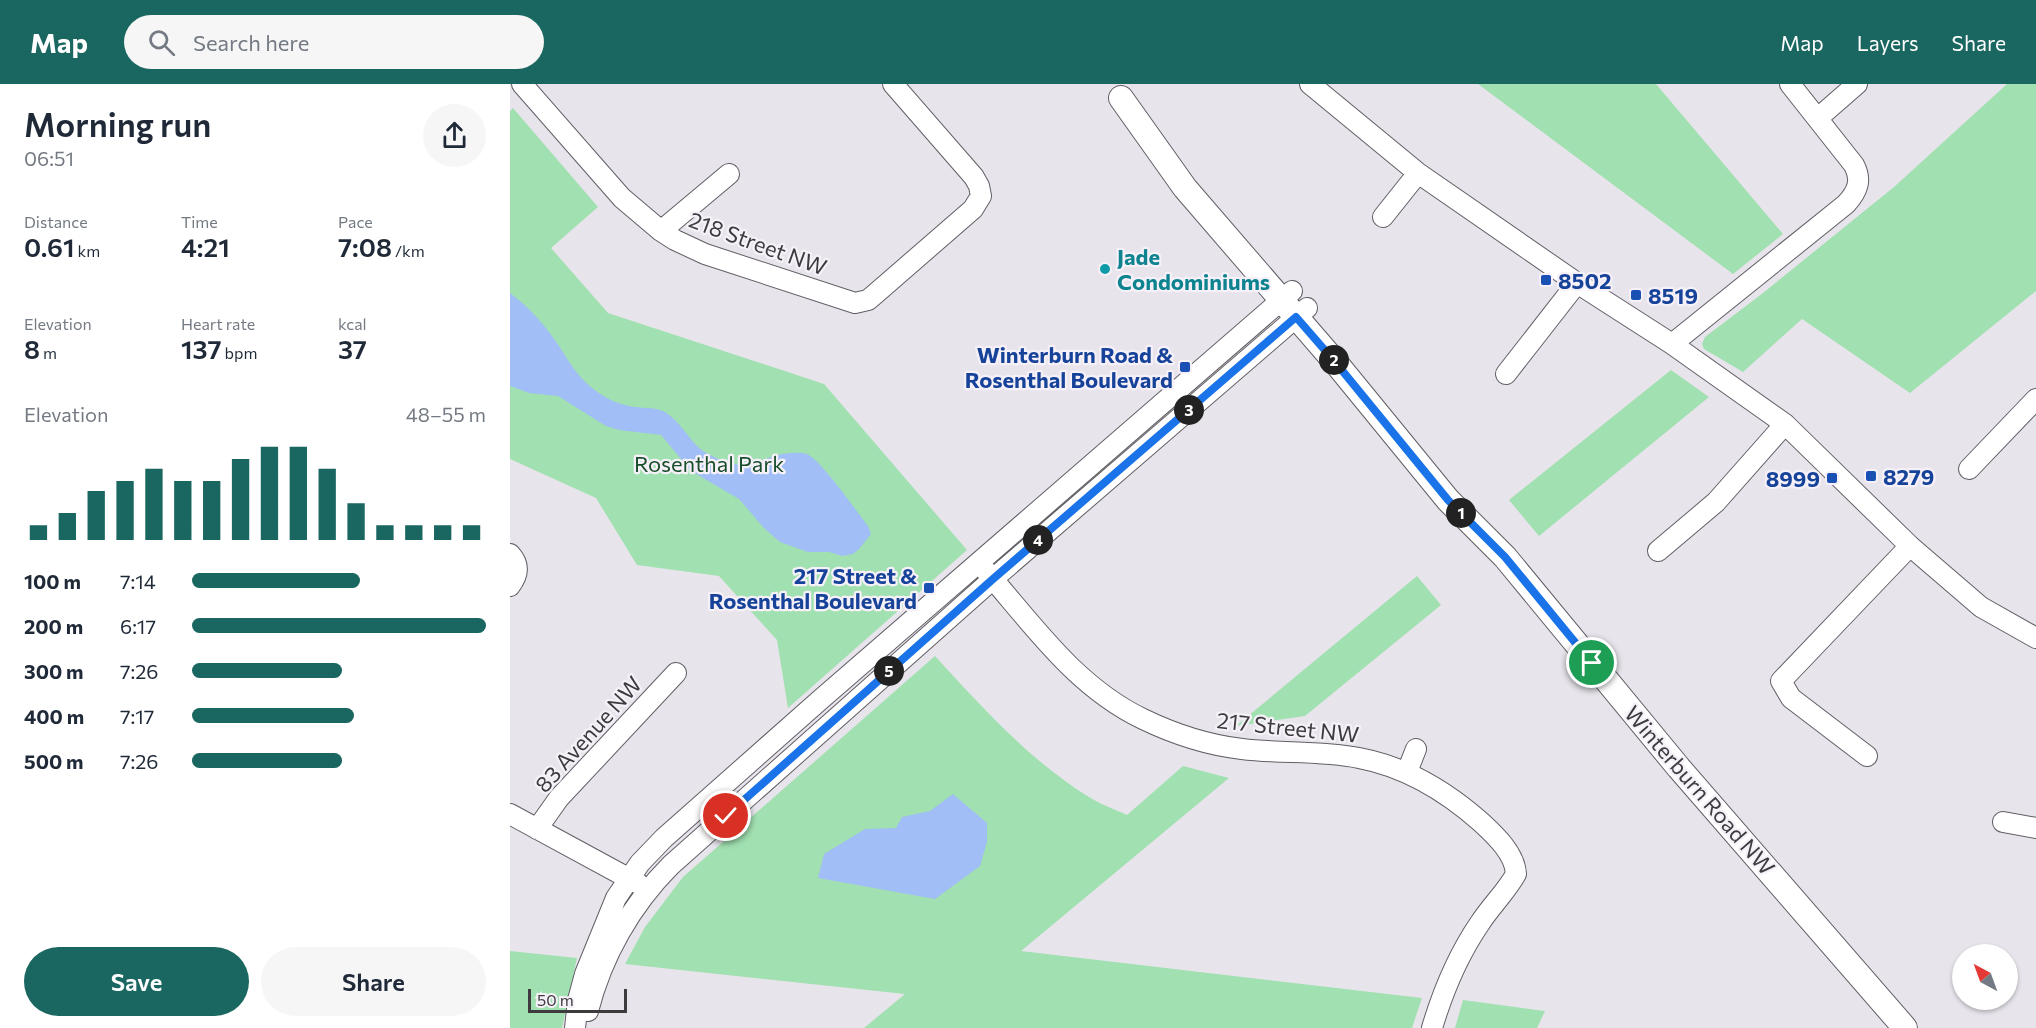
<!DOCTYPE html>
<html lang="en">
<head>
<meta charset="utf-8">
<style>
	body { margin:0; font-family:Commissioner,sans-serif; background:#f6f6f7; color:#1f2937; height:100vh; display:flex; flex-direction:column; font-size:22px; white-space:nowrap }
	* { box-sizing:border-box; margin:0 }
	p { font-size:20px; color:#747a83 }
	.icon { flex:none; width:33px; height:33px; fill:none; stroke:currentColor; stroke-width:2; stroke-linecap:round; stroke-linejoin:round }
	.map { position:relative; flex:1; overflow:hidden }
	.drawer { display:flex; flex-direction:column; background:#fff; width:510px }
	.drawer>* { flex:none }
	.needle { width:39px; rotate:319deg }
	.buttons { position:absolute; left:1442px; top:860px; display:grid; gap:12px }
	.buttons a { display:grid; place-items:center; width:66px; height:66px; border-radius:50%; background:#fff; box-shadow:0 2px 4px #0004; font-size:30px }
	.scale { position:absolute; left:18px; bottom:15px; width:99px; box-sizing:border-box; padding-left:6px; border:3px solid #3d3b3e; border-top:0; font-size:16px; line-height:21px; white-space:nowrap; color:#3d3b3e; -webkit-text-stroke:4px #f6f1f9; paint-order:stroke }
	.pin { position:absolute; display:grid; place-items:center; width:51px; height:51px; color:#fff; margin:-26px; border:3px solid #fff; border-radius:50%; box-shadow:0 2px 6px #0007 }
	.km { position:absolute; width:30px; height:30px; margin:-15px; border-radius:50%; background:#222; color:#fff; font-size:16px; line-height:30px; text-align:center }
	.round { display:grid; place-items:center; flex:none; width:63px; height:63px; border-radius:32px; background:#f6f6f7 }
	.overview { display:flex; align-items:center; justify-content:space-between; height:102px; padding:0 24px }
	h1 { font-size:33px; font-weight:600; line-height:45px }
	.stats { display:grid; grid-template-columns:repeat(3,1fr); gap:9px; height:102px; padding:6px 24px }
	.stats div { display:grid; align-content:center }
	.stats b { font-size:26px; font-weight:600 }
	.stats small { font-size:16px; font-weight:400 }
	.stats p { font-size:16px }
	.chart { height:168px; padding:12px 24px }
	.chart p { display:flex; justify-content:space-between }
	.chart svg { width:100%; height:108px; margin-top:6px; stroke:#1a6660; stroke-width:6 }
	.button { display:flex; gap:12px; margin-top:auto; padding:12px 24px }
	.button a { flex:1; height:69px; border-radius:36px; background:#1a6660; color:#fff; font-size:24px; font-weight:600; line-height:69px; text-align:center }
	.button a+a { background:#f6f6f7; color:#1f2937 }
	ul { padding:0 24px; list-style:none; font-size:20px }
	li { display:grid; grid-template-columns:96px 72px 1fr; align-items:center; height:45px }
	li i { height:15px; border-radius:8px; background:#1a6660 }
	header { display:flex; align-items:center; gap:36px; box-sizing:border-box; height:84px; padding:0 30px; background:#1a6660; color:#fff }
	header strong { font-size:28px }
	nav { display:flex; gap:33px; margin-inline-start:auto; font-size:21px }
	.search { width:420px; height:54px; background:#f6f6f7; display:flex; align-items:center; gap:15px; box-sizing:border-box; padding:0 21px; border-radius:33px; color:#747a83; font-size:22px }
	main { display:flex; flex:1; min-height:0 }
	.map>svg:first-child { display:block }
	.green { fill:#a1e0b0 }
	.water { fill:#a1bef6 }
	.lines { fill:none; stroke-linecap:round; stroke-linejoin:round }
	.minor-casing { stroke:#625e65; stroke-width:22 }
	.major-casing { stroke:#625e65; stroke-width:26 }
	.minor { stroke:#fff; stroke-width:20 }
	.major { stroke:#fff; stroke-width:24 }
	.route-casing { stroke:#fff; stroke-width:12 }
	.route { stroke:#1a73e8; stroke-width:8 }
	.culture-dot { fill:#0f9aa8; stroke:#f6f1f9; stroke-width:2 }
	.transit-dot { fill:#1a4fb4; stroke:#f6f1f9; stroke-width:2 }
	.labels { text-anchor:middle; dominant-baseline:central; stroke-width:4.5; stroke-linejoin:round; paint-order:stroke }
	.street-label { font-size:22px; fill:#3d3b3e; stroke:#f6f1f9 }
	.culture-label { font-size:22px; font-weight:bold; fill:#0d838f; stroke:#f6f1f9; text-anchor:start }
	.transit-label { font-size:22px; font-weight:bold; fill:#164399; stroke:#f6f1f9; text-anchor:start }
	.park-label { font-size:22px; fill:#194e2b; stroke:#f6f1f9 }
</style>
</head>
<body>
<header>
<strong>Map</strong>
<div class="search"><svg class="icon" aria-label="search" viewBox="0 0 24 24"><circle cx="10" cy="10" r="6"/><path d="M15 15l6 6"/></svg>Search here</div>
<nav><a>Map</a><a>Layers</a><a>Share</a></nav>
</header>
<main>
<section class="drawer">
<div class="overview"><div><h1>Morning run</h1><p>06:51</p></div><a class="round"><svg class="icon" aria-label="share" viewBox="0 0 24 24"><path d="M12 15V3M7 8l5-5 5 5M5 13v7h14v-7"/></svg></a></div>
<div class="stats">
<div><p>Distance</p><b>0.61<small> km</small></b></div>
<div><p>Time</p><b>4:21</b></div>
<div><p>Pace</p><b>7:08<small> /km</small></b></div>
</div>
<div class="stats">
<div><p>Elevation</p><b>8<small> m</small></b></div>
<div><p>Heart rate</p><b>137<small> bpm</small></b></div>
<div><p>kcal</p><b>37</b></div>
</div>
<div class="chart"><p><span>Elevation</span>48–55 m</p>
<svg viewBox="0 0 160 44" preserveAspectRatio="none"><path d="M5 44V38M15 44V33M25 44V24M35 44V20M45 44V15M55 44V20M65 44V20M75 44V11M85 44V6M95 44V6M105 44V15M115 44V29M125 44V38M135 44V38M145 44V38M155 44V38"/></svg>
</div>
<ul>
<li><b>100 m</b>7:14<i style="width:57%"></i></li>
<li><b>200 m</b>6:17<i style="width:100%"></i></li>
<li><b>300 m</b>7:26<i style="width:51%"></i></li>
<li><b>400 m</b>7:17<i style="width:55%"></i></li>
<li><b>500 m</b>7:26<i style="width:51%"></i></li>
</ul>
<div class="button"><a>Save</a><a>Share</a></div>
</section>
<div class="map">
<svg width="1526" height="944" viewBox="0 0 1526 944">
	<rect width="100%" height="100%" fill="#e8e4ec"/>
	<!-- green -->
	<path class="green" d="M968,0h178l127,150 -50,40z
		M1497,0h29v207l-126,102 -108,-74 -59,53 -39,-23 -2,-5 3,-7 58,-44 131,-106z
		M3,24l85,99 -47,41 57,65 216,71 143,166 -179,158 -11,-68 -58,-64 -82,-11 -41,-67 -86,-39v-348z
		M1161,286l38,27 -170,139 -30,-36z
		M907,492l24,29 -136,111 -69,10z
		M425,572c47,51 94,104 154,141 11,7 25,12 38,18l56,-49 46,12 -208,173 401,47 -10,30h-548l41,-34 -280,-30 20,-37 38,-50z
		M0,867l67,7 -15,70h-52z
		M953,916l82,11 -8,17h-82z"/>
	<!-- water -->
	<path class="water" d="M0,209c20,15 35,32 49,53 11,17 20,33 37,45 9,7 22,13 33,15 12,3 25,0 36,6 13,8 21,22 31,33 10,11 34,19 49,21 11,1 17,-6 26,-9 8,-3 27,-6 36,-3 14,6 50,58 61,72l3,8 -12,15 -6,5 -11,2 -13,-4h-21l-28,-10 -16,-14 -25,-29 -48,-28 -30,-36 -42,-5 -13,-4 -48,-30 -29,-3 -19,-7z
		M443,710l34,29v19l-7,24 -45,33 -117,-21 6,-24 41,-25 31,-1 6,-11 28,-6z"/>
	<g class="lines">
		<!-- minor casing -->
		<g class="minor-casing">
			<path id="minor" d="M12,0l100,114 39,33 14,9 30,14 150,49 13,-3 6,-5 99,-86 8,-13 -2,-10 -5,-9 -81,-93
				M800,0l108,89 159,110 95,61 113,80 125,122 71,61 55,31
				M1308,34l39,-34
				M873,133l35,-44
				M151,147l68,-57
				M1162,260l174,-140c12,-13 16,-24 8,-39l-64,-81
				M996,290l71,-91
				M1459,385l67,-70
				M1148,467l58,-49 69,-78
				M0,470c10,11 9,20 0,32
				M476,487c47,54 90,116 157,148 31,15 64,26 99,30 39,5 78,1 117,9 48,9 87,33 123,65 14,13 33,31 34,51 -10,18 -25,32 -36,49 -22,32 -37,68 -48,105
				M1357,672l-76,-58 -10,-17 129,-135
				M897,688l9,-23
				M0,730l129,70
				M1493,738l33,6
				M27,745l22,-31 117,-125
				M78,927c14,-55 43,-106 83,-146l322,-286 314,-271
				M65,944l3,-28 7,-26 31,-76 24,-35 24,-25 156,-138 472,-409"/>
		</g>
		<!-- major casing -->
		<g class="major-casing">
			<path id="major" d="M611,14l64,90 151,175 112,137 57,57 174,211 226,260"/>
		</g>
		<!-- minor -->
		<use href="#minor" class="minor"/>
		<!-- major -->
		<use href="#major" class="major"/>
	</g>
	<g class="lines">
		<!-- route casing -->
		<g class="route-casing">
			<path id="route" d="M216,732l267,-237 303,-262 40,46 112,137 57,57 87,106"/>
		</g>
		<!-- route -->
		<use href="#route" class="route"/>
	</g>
	<!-- markers -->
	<circle class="culture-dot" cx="595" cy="185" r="6"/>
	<g class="transit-dot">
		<rect x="1030" y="190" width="12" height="12" rx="3"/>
		<rect x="1120" y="205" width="12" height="12" rx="3"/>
		<rect x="669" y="277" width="12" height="12" rx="3"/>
		<rect x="1355" y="386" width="12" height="12" rx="3"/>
		<rect x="1316" y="388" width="12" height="12" rx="3"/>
		<rect x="413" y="498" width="12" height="12" rx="3"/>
	</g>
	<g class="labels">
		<!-- street labels -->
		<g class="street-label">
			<text transform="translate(248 159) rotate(20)">218 Street NW</text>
			<text transform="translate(778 643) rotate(6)">217 Street NW</text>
			<text transform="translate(78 650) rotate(-48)">83 Avenue NW</text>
			<text transform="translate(1190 706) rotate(49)">Winterburn Road NW</text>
		</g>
		<!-- culture labels -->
		<g class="culture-label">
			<text x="607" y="172">Jade<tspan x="607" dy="25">Condominiums</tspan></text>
		</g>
		<!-- transit labels -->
		<g class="transit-label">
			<text x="1048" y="196">8502</text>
			<text x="1138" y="211">8519</text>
			<text x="663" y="270" text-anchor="end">Winterburn Road &amp;<tspan x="663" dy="25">Rosenthal Boulevard</tspan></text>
			<text x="1373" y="392">8279</text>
			<text x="1310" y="394" text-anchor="end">8999</text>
			<text x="407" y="491" text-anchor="end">217 Street &amp;<tspan x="407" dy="25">Rosenthal Boulevard</tspan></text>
		</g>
		<!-- park labels -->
		<g class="park-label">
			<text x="199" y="379">Rosenthal Park</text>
		</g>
	</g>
</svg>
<div class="buttons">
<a><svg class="needle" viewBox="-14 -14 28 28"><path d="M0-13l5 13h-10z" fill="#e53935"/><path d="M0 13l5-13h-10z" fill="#747a83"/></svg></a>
</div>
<div class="scale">50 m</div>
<div class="pin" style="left:1082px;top:579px;background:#1e9e55"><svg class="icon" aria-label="arrive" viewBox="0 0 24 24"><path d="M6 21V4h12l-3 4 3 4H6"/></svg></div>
<div class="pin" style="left:216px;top:732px;background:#d93025"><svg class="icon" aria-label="check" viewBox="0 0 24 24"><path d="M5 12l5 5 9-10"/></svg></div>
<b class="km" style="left:951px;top:429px">1</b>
<b class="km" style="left:824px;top:276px">2</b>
<b class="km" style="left:679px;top:326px">3</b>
<b class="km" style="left:528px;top:456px">4</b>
<b class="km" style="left:379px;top:587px">5</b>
</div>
</main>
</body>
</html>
